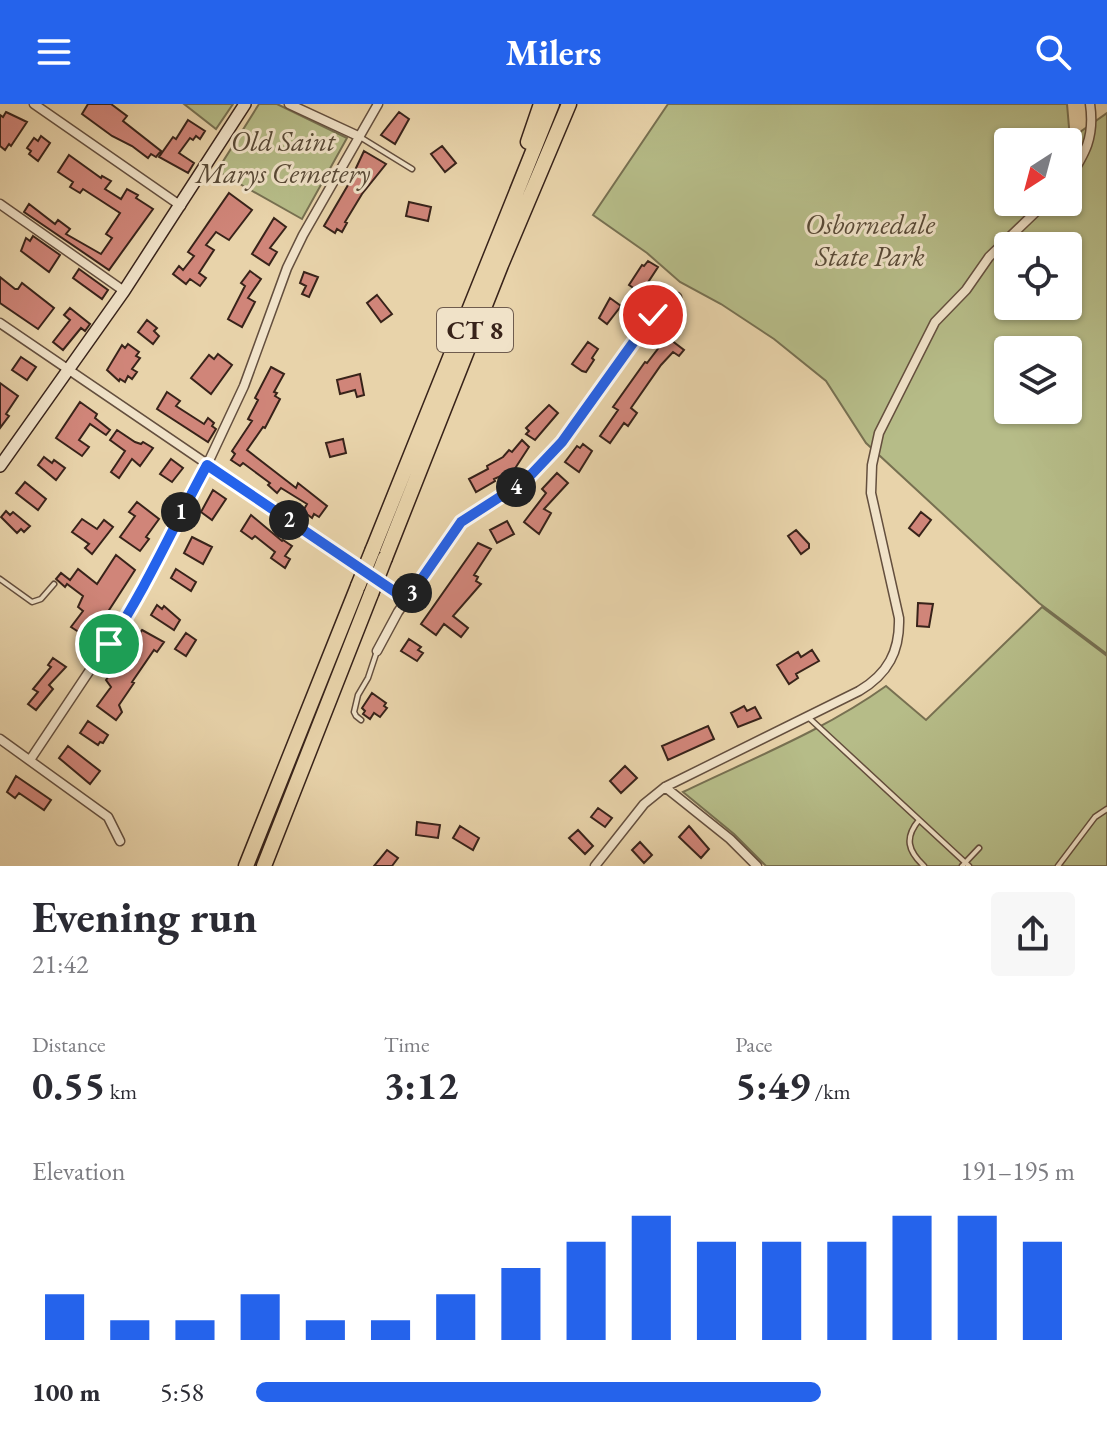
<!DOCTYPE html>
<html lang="en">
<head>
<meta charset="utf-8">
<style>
	body { margin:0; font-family:"EB Garamond",serif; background:#f7f7f7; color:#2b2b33; height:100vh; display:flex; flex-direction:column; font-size:30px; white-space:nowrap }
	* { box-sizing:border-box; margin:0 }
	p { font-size:26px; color:#7c7c81 }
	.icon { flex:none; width:44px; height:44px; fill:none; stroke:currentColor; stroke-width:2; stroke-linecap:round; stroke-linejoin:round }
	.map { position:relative; height:762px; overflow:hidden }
	.drawer { display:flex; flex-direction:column; background:#fff; flex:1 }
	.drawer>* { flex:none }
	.needle { width:52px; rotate:216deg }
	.tools { position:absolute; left:994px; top:24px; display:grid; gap:16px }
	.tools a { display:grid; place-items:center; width:88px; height:88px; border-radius:8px; background:#fff; box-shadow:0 2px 6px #0004; font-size:40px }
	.pin { position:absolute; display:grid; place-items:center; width:68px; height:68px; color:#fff; margin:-34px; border:4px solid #fff; border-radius:50%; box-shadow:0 2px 8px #0007 }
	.km { position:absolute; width:40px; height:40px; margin:-20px; border-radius:50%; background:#222; color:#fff; font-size:22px; line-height:40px; text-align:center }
	.round { display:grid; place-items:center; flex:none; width:84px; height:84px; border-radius:8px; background:#f7f7f7 }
	.overview { display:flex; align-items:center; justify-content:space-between; height:136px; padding:0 32px }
	h1 { font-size:44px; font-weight:700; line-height:60px }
	.metrics { display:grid; grid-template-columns:repeat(3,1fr); gap:12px; height:136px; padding:8px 32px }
	.metrics div { display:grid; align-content:center }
	.metrics b { font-size:40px; font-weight:700 }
	.metrics small { font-size:22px; font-weight:400 }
	.metrics p { font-size:22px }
	.chart { height:224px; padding:16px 32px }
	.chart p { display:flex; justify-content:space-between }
	.chart svg { width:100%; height:144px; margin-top:8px; stroke:#2563eb; stroke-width:6 }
	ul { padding:0 32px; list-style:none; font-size:26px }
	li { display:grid; grid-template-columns:128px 96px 1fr; align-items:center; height:60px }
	li i { height:20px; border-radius:10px; background:#2563eb }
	header { display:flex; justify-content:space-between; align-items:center; height:104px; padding:0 32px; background:#2563eb; color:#fff; font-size:36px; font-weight:700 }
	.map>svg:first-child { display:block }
	.green { fill:#b6bc88; stroke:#777051; stroke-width:2; fill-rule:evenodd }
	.building { fill:#d08579; stroke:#38231a; stroke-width:2 }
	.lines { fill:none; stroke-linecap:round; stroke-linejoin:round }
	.lane-casing { stroke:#644f3e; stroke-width:7 }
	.street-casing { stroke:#644f3e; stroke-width:11 }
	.secondary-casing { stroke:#38231a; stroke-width:14 }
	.highway-casing { stroke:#38231a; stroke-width:17 }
	.lane { stroke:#f0e2c8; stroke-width:4 }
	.street { stroke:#f0e2c8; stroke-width:8 }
	.secondary { stroke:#f0e2c8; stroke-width:11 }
	.highway { stroke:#e8d3aa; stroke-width:14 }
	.highway-bridge-casing { stroke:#38231a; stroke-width:17; stroke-linecap:butt }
	.highway-bridge { stroke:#e8d3aa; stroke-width:14 }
	.route-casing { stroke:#fff; stroke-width:16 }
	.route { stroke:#2563eb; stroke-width:10 }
	.labels { text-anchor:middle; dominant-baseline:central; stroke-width:6; stroke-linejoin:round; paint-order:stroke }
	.shield { fill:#f0e2c8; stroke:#6f5c4e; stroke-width:2 }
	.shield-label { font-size:26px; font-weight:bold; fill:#38231a }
	.park-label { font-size:28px; font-style:italic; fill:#584936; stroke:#f0e2c8 }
</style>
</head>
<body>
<header><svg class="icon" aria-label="menu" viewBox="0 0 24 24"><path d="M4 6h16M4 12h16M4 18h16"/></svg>Milers<svg class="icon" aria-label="search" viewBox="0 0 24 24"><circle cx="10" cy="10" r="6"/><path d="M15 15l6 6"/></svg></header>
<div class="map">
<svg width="1107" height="762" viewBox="0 0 1107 762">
	<rect width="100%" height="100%" fill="#e8d3aa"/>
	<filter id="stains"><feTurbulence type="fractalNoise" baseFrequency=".0025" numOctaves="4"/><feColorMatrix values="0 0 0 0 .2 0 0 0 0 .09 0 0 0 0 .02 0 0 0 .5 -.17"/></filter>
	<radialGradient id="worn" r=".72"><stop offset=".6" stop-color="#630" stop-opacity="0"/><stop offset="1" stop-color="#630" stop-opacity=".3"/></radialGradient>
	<!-- green -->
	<path class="green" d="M184,0h49l-17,25z
		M259,0h18l70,34 -45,81 -85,-48z
		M668,0h399l3,35 37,-26v541l-68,-51 -173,-160 -40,-62 -52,-42 -53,-35 -41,-22 -33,-29 -54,-38zM1008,38h60v60h-60zM1008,142h60v60h-60zM1008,246h60v60h-60z
		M1042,503l65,49v210h-341l-32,-32 -51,-42c68,-33 142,-62 203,-106l40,34z"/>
	<!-- building -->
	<path class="building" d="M88,0h23l16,12 -4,5 38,30 -5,6 -5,-3 -3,4 -16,-12 -20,-10 -30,-22z
		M6,8l21,10 -16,24 -2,-2 -4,6 -5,-4v-31l3,2z
		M399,8l10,7 -14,25 -14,-9z
		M188,16l17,11 -5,8 -4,-3 -3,4 -3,-2 -11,15 15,10 -6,10 -29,-16 14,-20 3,2z
		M41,32l9,7 -12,18 -9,-7 2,-3 -4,-3 7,-10 4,3z
		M442,42l14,17 -11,9 -14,-18z
		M364,47l22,13 -24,30 -17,28 2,1 -5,9 -5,-3 -2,4 -11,-7 24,-41z
		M69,51l32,23 1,-2 9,5 -6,8 16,10 6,-10 11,6 -2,3 17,11 -44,61 -85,-58 5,-8 26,20 3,-4 12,9 -4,5 35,20 11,-16 -6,-4 14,-21 -37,-24 -3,4 -10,-6 3,-5 -15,-10z
		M229,89l23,17 -23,30 -13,-8 -10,13 8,5 -15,23 7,5 -6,8 -10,-7 -4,5 -13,-10 6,-8 4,4 11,-14 -6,-4z
		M409,98l22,5 -3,14 -22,-5z
		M274,114l12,9 -16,21 7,4 -8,13 -17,-11z
		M33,132l27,19 -11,17 -28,-21 5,-13 4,3z
		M648,157l10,6 -17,26 -12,-8 13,-20 2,1z
		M79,165l29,21 -6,9 -29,-21z
		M250,167l11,8 -13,19 7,4 -13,25 -14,-8 17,-33 -4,-3z
		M304,168l14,5 -9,20 -7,-3 4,-8 -6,-3z
		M0,173l15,12h3l4,-6 32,25 -16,21 -38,-26z
		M377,191l15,19 -11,8 -14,-19z
		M610,194l11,8 -14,18 -8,-6z
		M70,204l20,16 -5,7 -4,-3 -18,22 -10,-8 17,-22 -6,-5z
		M147,216l10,8 -3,3 5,5 -6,8 -15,-12z
		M667,233l17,13 -5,6 -6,-4 -12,13 -30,43 6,5 -9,13 -4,-3 -14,20 -10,-7 18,-26 -5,-3 32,-45 2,1z
		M588,238l10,7 -6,9 2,2 -8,12 -4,-1 -10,-7z
		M128,240l11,8 -3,4 4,2 -8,11 5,3 -5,7 -4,-3 -3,6 -5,-3 -1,2 -12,-11 15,-25 3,3z
		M218,250l14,11 -21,29 -20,-16 18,-23 5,4z
		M21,253l15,10 -9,13 -15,-10z
		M271,263l13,7 -10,18 3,1 -2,3 5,3 -15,29 -2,-1 -16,23 49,38 2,-5 29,23 -8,11 -5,-3 -2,4 -9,-7 4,-7 -26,-16 -4,5 -9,-8 2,-2 -27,-20 -3,3 -9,-6 4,-6 -3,-3 20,-30 -4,-2 10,-19 -3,-2z
		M360,270l4,21 -7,2 -2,-7 -15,4 -3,-14z
		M0,279l18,13 -12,18 3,2 -9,12z
		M167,288l13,9 -4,5 28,18 4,-6 6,5 -2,3 4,3 -8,13 -51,-33z
		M80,298l17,12 -2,4 15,12 -4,5 -16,-11 -11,16 10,7 -7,9 -26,-18z
		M549,301l9,8 -23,27 -9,-6 3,-3 -3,-3z
		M117,326l18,12 6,2 2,-2 10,6 -13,18 -8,-7 -13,19 -8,-6 14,-21 -15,-11z
		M343,335l3,14 -16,4 -4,-14z
		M522,336l7,7 -15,23 -20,9 1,2 -19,11 -7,-13 19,-10 -1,-3 16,-9 6,-7 3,2z
		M583,340l9,7 -13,21 -14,-10 12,-16 3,2z
		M44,353l8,6 2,-3 11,8 -9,12 -18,-15z
		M171,355l12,9 -11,14 -12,-8z
		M557,369l11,10 -24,26 7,4 -12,21 -15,-12 22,-29 -4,-4z
		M25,378l21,17 -8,11 -22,-17z
		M213,386l13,9 -14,21 -11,-8z
		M137,398l22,17 -13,18 3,2 -9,12 -20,-14 15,-21 -6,-4z
		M6,407l4,4 3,-3 17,14 -6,6 -3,-3 -4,4 -16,-16z
		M921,408l10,8 -12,16 -10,-8z
		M251,411l31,26 1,-1 9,6 -7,10 5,3 -5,9 -14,-10 4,-6 -20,-16 -3,3 -11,-8z
		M82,415l15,10 7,-9 9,7 -21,27 -7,-6 4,-4 -17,-12z
		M507,417l7,13 -17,9 -7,-13z
		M796,426l13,14v4l-8,6 -13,-18z
		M192,433l20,10 -9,17 -19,-11z
		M478,439l13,6 -17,26 4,2 -2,4 5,3 -28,32 15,12 -7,9 -17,-13 -8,11 -15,-11z
		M116,451l19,15 -35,54 -4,-3 -11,15 -14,-9 12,-16 -5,-4 5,-11 -16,-12 -2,3 -9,-8 5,-6 9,7 8,-11 19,15z
		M176,465l20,13 -5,9 -20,-13z
		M918,499l15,1 -4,23 -12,-1z
		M157,501l5,4 2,-3 16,14 -6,10 -23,-15z
		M142,526l22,12 -7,10 -3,-2 -22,32 2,1 -15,22 3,7 -6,8 -19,-14 14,-19 -5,-7z
		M186,529l10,7 -10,16 -11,-7z
		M409,535l12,8 -3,3 5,3 -6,8 -16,-10z
		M812,546l7,11 -23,13 2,4 -9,6 -12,-19 21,-13 3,5z
		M53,554l13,9 -17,18 4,4 -17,21 -8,-6 10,-12 -5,-3 18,-22 -3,-2z
		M372,589l14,10 -2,3 3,2 -7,9 -6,-4 -4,6 -7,-5 2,-3 -3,-3z
		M744,602l3,5 8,-4 6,11 -23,9 -7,-14z
		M88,617l20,14 -5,8 -3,-1 -2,3 -18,-12z
		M708,622l6,13 -46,21 -6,-14z
		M68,642l32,25 -10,13 -31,-26z
		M625,662l12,12 -16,15 -11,-12z
		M16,672l35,24 -7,10 -25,-17 -4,5 -8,-6z
		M598,704l14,10 -7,9 -14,-10z
		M417,718l23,3 -2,13 -22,-3z
		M460,722l19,12 -6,12 -20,-12z
		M689,722l20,23 -8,9 -22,-21z
		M578,726l15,16 -8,8 -16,-16z
		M640,738l12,13 -8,8 -12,-13z
		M387,746l11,8 -6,8h-18z"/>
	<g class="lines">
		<!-- lane casing -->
		<g class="lane-casing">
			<path id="lane" d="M360,33l52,32
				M0,475l32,23 9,-3 13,-15
				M808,613l161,149
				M361,616l-5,-4 -2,-4 4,-17 10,-17 9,-27
				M919,716c-15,18 -11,31 5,46
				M962,762l17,-18
				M1058,762l37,-49 12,-8"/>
		</g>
		<!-- street casing -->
		<g class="street-casing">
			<path id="street" d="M34,0l147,102
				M289,0l69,32
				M1068,76c17,-26 27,-43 22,-76
				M0,100l124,87
				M0,219l407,277
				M377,547l21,-39 63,-90 65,-42 36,-38 91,-127 24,-18
				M0,635l108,78 12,24
				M30,656l114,-171 31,-67 32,-57 37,-79 43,-118 16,-33 75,-131
				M665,683l65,52 27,27
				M595,762l49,-62 21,-17 194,-96c29,-17 41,-40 40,-73l-28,-125 1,-28 7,-32 56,-111 31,-32 23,-33 57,-55"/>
		</g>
		<!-- secondary casing -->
		<g class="secondary-casing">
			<path id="secondary" d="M0,362l124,-175 121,-187"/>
		</g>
		<!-- highway casing -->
		<g class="highway-casing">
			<path id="highway" d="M528,38l13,-38
				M373,445l179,-445
				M385,454l116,-293 68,-161
				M246,762l112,-280
				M264,762l107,-272"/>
		</g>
		<!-- lane -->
		<use href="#lane" class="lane"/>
		<!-- street -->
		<use href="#street" class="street"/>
		<!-- secondary -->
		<use href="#secondary" class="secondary"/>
		<!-- highway -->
		<use href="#highway" class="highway"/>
		<!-- highway-bridge casing -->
		<g class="highway-bridge-casing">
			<path id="highway-bridge" d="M358,482l15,-37
				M371,490l14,-36"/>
		</g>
		<!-- highway-bridge -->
		<use href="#highway-bridge" class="highway-bridge"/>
	</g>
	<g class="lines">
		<!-- route casing -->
		<g class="route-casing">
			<path id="route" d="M109,540c38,-57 65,-119 98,-179l200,135 54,-78 65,-42 36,-38 91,-127"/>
		</g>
		<!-- route -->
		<use href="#route" class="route"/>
	</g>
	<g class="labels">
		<!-- shield labels -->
		<rect class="shield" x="437" y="204" width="76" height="44" rx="6"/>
		<g class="shield-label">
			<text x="475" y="226">CT 8</text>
		</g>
		<!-- park labels -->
		<g class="park-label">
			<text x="283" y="37">Old Saint<tspan x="283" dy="32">Marys Cemetery</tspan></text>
			<text x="870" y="120">Osbornedale<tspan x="870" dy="32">State Park</tspan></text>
		</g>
	</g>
	<rect width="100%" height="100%" filter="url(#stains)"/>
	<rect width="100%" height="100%" fill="url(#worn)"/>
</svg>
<div class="tools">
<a><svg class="needle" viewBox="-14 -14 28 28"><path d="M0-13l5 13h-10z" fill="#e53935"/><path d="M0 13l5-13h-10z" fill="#7c7c81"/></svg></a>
<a><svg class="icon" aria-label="locate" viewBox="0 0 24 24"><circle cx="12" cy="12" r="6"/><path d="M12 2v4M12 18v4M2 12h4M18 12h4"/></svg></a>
<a><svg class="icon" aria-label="layers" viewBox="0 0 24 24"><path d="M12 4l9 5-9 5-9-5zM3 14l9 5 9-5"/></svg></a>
</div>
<div class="pin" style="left:109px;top:540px;background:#1e9e55"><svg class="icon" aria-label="arrive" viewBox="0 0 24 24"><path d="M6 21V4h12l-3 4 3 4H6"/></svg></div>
<div class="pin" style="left:653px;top:211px;background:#d93025"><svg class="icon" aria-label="check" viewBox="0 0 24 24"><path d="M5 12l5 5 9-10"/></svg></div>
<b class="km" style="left:181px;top:408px">1</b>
<b class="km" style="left:289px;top:416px">2</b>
<b class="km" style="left:412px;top:489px">3</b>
<b class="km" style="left:516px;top:383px">4</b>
</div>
<section class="drawer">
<div class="overview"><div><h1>Evening run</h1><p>21:42</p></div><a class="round"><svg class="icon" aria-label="share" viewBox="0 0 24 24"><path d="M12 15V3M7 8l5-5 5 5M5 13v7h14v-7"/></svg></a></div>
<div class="metrics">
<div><p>Distance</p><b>0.55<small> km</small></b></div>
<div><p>Time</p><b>3:12</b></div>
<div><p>Pace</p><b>5:49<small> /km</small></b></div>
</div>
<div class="chart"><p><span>Elevation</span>191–195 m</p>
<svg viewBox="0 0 160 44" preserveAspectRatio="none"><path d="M5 44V30M15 44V38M25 44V38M35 44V30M45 44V38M55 44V38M65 44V30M75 44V22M85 44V14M95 44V6M105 44V14M115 44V14M125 44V14M135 44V6M145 44V6M155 44V14"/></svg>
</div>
<ul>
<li><b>100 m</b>5:58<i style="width:69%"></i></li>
</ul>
</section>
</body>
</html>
